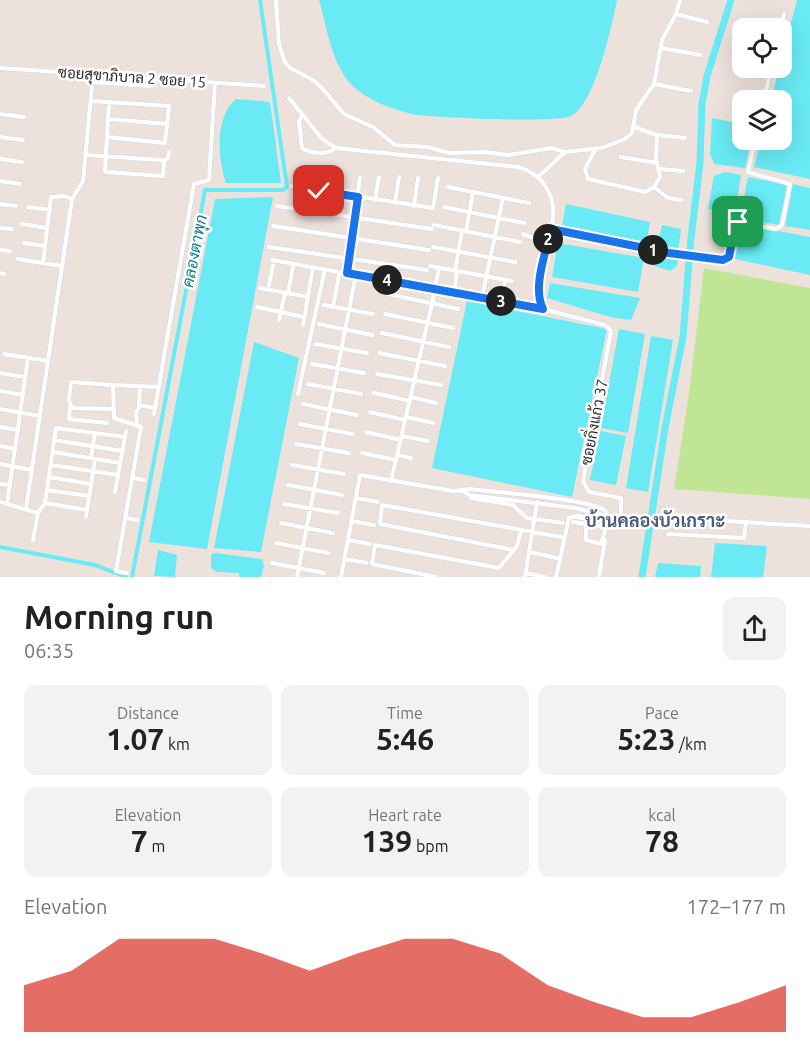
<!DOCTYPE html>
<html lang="en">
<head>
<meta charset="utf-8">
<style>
	body { margin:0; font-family:Ubuntu,Sarabun,sans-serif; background:#f2f2f2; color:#222; height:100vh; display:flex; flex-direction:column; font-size:22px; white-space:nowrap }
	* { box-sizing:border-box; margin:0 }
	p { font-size:20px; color:#767676 }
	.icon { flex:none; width:33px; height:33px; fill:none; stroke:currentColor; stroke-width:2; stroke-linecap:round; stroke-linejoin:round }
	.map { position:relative; height:577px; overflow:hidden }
	.panel { display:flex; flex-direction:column; background:#fff; flex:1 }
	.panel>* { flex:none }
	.fabs { position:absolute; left:732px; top:18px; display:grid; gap:12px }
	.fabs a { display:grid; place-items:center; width:60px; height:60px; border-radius:12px; background:#fff; box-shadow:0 6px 24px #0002; font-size:30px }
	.pin { position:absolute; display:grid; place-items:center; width:51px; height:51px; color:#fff; margin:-26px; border-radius:12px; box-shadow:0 3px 9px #0006 }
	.km { position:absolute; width:30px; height:30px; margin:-15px; border-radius:50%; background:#222; color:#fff; font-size:16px; line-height:30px; text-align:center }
	.round { display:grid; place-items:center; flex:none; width:63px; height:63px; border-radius:12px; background:#f2f2f2 }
	.overview { display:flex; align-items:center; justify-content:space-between; height:102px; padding:0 24px }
	h1 { font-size:33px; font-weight:600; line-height:45px }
	.metrics { display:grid; grid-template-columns:repeat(3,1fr); gap:9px; height:102px; padding:6px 24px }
	.metrics div { display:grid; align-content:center; border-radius:12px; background:#f2f2f2; text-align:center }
	.metrics b { font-size:30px; font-weight:600 }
	.metrics small { font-size:16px; font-weight:400 }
	.metrics p { font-size:16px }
	.chart { height:168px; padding:12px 24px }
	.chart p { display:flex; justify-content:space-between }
	.chart svg { width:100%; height:108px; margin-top:6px; fill:#d93025; opacity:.7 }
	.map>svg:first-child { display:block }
	.green { fill:#c0e695 }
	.water { fill:#69eaf4 }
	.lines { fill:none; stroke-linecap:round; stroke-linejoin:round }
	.canal { stroke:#69eaf4; stroke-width:4 }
	.river { stroke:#69eaf4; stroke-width:7 }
	.minor-casing { stroke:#d0d7e3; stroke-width:5 }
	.minor { stroke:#fff; stroke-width:4 }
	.route-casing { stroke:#fff; stroke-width:12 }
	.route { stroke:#1a73e8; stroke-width:8 }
	.labels { text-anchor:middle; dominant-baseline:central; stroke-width:5; stroke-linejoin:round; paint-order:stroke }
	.street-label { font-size:15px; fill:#2a2a2a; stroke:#fff }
	.water-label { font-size:16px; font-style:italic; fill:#087d92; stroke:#fff }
	.quarter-label { font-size:18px; font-weight:bold; fill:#485c7c; stroke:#fff }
</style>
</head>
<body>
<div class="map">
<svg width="810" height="577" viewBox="0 0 810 577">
	<rect width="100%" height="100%" fill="#ede2db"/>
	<!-- green -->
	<path class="green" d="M704,268l106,20v211l-136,-10 15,-96z"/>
	<!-- water -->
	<path class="water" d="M319,0h298c-5,25 -22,105 -46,116 -15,7 -139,2 -159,-2 -20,-5 -46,-14 -61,-30 -20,-21 -24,-57 -32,-84z
		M797,0h13v179l-56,-12 7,-27h21v-40h-11z
		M236,99l34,3 11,81h-55c-8,-24 -12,-66 10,-84z
		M712,118l30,6v16h9l-6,28 -31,-4 -4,-10z
		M725,172l16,3 -6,39 -27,-5 6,-33z
		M748,177l39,8 -8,40 -39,-7z
		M793,184l17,4v42l-25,-4z
		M273,197l-66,352 -58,-7 66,-343z
		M566,204l84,18 -4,22 -84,-18z
		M742,224l68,13v38l-75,-16z
		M662,225l19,4 -3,22 -21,-4z
		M558,243l86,15 -6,34 -86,-15z
		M657,254l21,4 -1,8 -7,5 -16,-5z
		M550,283l90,15 -9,22 -21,-3 -63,-19z
		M467,301l140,28 -35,168 -140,-29z
		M619,329l26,5 -17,99 -27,-5z
		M651,336l22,4 -25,152 -22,-4z
		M254,342l45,16 -38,194 -47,-4z
		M600,431l26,5 -10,49 -26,-5z
		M715,543l52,3 -4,31h-52z
		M158,550l19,5 -2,22 -21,-1z
		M215,553l47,6 2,7 -3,11h-22v-4l-22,-1 -6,-4v-13z
		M658,563l43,3 -1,11h-45z"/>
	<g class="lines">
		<!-- canal -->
		<path class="canal" d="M0,547l95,18 31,12
			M132,577l73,-387h78l4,-3 -27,-187"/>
		<!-- river -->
		<path class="river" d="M642,577l23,-149 18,-91 8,-99 9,-75 2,-59 5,-28 24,-76"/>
		<!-- minor casing -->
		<g class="minor-casing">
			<path id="minor" d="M276,0l3,44 5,16 6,8 23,12 9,8 22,26 29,13 22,18 32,2 22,6 36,-1 23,3 44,-7 13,4 37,-4 23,-9 7,-6 4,-23 18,-26 8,-44 14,-26 4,-14
				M676,14l31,8
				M780,28l4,-14
				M661,48l39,7
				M0,68l264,18
				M92,82l58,4
				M654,84l37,7
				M289,98l33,41 14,9 182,19c11,3 19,8 26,17 29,38 -21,87 -1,125l62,16 6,6 -28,150 6,11 32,6v24c23,6 31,-2 53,-4l136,8
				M764,100l7,-32
				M91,101l78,5 -4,37 -58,-6
				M0,114l24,3
				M302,116l-3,5 3,27c9,6 25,7 34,0
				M108,119l60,5
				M634,127l23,8 28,3
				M0,137l23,3
				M596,148l-11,21 3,10 57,13 9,-5 6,-10 -4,-19 1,-23
				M86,155l75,5 3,2 -1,14 -57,-4 -1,-2 4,-68
				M621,157l36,6
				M0,159l22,3
				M163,161l5,-3 1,-6
				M660,169l23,2
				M538,177l27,-25
				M0,181l20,3
				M291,186l142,22 5,-30
				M448,187l81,16
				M654,187l14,11 13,2
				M319,191l2,-14
				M338,194l2,-17
				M375,200l4,-23
				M395,203l4,-26
				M0,204l16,2
				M277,206l155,23
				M414,206l4,-28
				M28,207l22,3
				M444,207l80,16
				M22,224l25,4
				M434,225l86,17
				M273,226l156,24
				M0,228l12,1
				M551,229l118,24 58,6 9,-37 40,7 6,-4 8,-41 -42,-12 7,-32
				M466,232l7,-40
				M523,234l25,9
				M24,243l21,3
				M269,247l158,23
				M433,247l82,15
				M0,250l10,1
				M18,259l44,7
				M272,260l271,49
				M43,263l8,-66 14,-1 7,3
				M430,266l82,15
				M455,271l7,-40
				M0,273l4,1
				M347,273l13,-96
				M436,283l3,-15
				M260,288l48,9
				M455,288l2,-17
				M268,290l5,-25
				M288,293l5,-26
				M503,293l2,-13
				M388,294l70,15
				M482,297l21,-99
				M324,305l49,9
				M257,307l47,10
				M333,307l6,-32
				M385,314l68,14
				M279,320l6,-27
				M319,324l53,11
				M303,325l10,-58
				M382,333l67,14
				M315,344l52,9
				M379,353l66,13
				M4,354l44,7
				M312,364l52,9
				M0,373l25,4
				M377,374l64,11
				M308,384l53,10
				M113,385l-42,-3 -2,18 3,8 42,1
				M140,386l-1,19 16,3
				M0,391l23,4
				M374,393l36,8
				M298,394l27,-125
				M411,397l25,6
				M303,404l54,11
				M70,407l-1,12 38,4
				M0,409l40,7
				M370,412l35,8
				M154,414l40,-230 15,-4 6,-97
				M406,417l27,6
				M137,422l-1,-10 4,-6
				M300,424l52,10
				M0,427l18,3
				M366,432l35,8
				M402,436l26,5
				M54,440l69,11
				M296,444l53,9
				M0,446l15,3
				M53,452l67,11
				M362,453l34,7
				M397,455l14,3
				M91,458l4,-25
				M0,464l32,6
				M51,465l67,10
				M292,465l52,9
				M49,477l42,7
				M133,478l11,2
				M391,481l43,-186
				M0,484l10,1
				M288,485l54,10
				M47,490l42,6
				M463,491l6,4 106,13 32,8
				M115,492l11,-61
				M356,498l22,4
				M471,498l42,7 14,13 36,5
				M0,502l38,11
				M45,503l42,7
				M7,504l21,-146
				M284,504l54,9
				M26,509l46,-310 11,-18 10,-106
				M86,517l9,-58
				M575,517l21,3
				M126,518l11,2
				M352,521l22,4
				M573,522l42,6 9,-4
				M281,523l52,10
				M586,524v16l15,4 5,-17
				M668,534l76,4 2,-16
				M33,540l5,-27 7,-10 11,-75 69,9
				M348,540l22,4
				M276,543l52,10
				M514,550l-134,-26 2,-19 179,32
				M530,552l27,6
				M344,559l23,4
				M272,563l52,10
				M127,573l-11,-2 25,-144 -27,-9 -1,-33 46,2
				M526,573l19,4
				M297,577l59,-303
				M341,577l19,-102 93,16 17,-2c24,3 117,10 133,20 4,2 5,8 6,12l12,1
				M436,577l-64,-13 3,-19 124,23 18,-22 4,-16
				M525,577l12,-75
				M556,577l13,-59 8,-2 32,5
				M599,577l6,-37"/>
		</g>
		<!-- minor -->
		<use href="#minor" class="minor"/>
	</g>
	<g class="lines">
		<!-- route casing -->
		<g class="route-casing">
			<path id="route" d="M319,191l39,6 -11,76 196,36c-11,-22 3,-56 8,-80l118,24 54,7 6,-3 6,-31 3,-4"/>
		</g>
		<!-- route -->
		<use href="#route" class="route"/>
	</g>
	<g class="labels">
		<!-- street labels -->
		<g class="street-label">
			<text transform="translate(132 77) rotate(4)">ซอยสุขาภิบาล 2 ซอย 15</text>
			<text transform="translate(594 422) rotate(-79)">ซอยกิ่งแก้ว 37</text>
		</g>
		<!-- water labels -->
		<g class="water-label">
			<text transform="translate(194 251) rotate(-79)">คลองตาพุก</text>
		</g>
		<!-- quarter labels -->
		<g class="quarter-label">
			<text x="655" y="520">บ้านคลองบัวเกราะ</text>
		</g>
	</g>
</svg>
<div class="fabs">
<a><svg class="icon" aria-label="locate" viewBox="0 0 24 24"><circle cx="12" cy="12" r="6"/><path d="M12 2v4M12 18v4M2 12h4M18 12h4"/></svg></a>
<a><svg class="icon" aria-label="layers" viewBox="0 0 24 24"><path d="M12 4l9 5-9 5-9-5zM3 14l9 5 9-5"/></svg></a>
</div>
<div class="pin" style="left:738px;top:222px;background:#1e9e55"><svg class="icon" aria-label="arrive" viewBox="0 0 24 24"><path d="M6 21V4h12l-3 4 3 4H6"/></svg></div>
<div class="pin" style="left:319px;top:191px;background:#d93025"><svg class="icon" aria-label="check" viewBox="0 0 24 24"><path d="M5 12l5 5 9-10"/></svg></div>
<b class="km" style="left:653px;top:250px">1</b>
<b class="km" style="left:548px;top:239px">2</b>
<b class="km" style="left:501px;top:301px">3</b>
<b class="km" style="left:387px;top:280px">4</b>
</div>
<section class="panel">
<div class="overview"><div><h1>Morning run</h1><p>06:35</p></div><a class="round"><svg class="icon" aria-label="share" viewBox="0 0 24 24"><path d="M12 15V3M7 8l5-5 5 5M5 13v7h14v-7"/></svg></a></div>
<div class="metrics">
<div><p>Distance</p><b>1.07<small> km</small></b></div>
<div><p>Time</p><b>5:46</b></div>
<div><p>Pace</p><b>5:23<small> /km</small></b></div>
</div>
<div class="metrics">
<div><p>Elevation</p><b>7<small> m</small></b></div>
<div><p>Heart rate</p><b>139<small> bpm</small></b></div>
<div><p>kcal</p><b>78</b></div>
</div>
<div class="chart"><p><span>Elevation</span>172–177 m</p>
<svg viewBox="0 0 160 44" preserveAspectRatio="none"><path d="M0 44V25L10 19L20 6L30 6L40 6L50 12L60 19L70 12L80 6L90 6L100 12L110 25L120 32L130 38L140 38L150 32L160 25V44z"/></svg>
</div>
</section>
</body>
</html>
